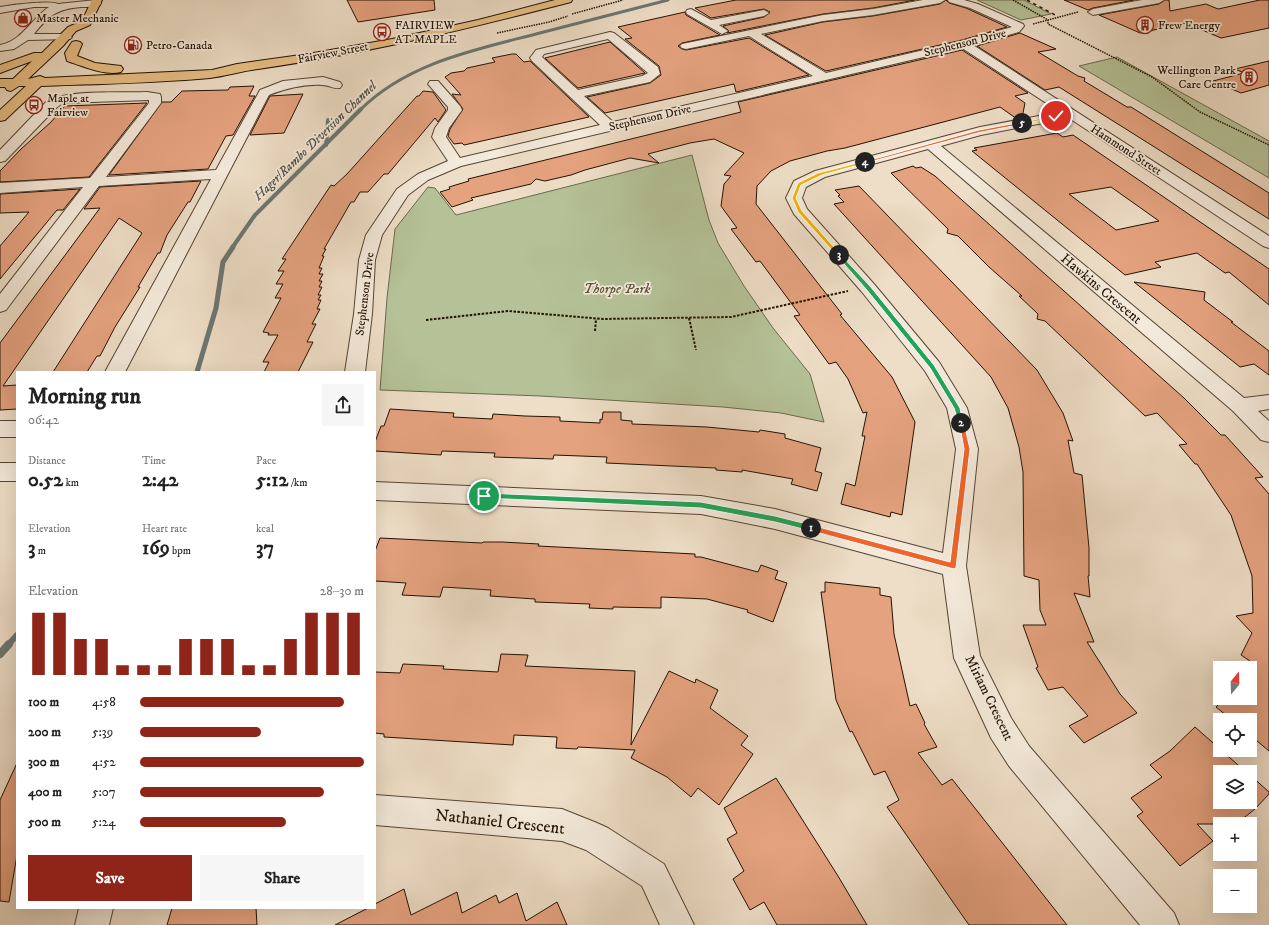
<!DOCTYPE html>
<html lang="en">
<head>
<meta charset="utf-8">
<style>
	body { margin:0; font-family:"IM FELL DW Pica",serif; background:#f6f6f6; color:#222; height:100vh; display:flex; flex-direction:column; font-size:15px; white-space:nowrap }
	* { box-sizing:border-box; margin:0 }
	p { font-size:13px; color:#767676 }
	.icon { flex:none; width:22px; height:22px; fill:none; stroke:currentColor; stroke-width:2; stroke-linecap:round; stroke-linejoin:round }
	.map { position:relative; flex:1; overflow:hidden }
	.drawer { position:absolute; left:16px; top:371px; width:360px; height:538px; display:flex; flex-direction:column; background:#fff; border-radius:0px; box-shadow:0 4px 16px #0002 }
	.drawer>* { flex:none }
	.needle { width:26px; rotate:19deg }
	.fabs { position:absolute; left:1213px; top:661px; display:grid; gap:8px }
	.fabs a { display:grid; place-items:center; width:44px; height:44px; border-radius:0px; background:#fff; box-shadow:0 4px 16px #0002; font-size:20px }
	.pin { position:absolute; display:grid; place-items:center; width:34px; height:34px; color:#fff; margin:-17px; border:2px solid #fff; border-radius:50%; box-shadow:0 1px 4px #0007 }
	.km { position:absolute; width:20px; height:20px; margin:-10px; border-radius:50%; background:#222; color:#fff; font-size:11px; line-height:20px; text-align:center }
	.round { display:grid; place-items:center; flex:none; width:42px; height:42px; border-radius:0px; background:#f6f6f6 }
	.headline { display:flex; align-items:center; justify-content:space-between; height:68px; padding:0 12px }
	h1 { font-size:22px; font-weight:800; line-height:30px }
	.metrics { display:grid; grid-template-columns:repeat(3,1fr); gap:6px; height:68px; padding:4px 12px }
	.metrics div { display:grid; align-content:center }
	.metrics b { font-size:20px; font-weight:800 }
	.metrics small { font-size:11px; font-weight:400 }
	.metrics p { font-size:11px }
	.chart { height:112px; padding:8px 12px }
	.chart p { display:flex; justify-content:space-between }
	.chart svg { width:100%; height:72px; margin-top:4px; stroke:#8f2418; stroke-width:6 }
	.primary-button { display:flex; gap:8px; margin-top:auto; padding:8px 12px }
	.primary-button a { flex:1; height:46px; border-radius:0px; background:#8f2418; color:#fff; font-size:16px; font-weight:800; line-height:46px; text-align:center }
	.primary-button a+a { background:#f6f6f6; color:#222 }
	ul { padding:0 12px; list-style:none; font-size:13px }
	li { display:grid; grid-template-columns:64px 48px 1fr; align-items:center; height:30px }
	li i { height:10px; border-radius:5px; background:#8f2418 }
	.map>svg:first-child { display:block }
	.green { fill:#b5c298; stroke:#6c6a4d }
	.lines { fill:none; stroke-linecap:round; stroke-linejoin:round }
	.stream-far4 { stroke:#6b7772; stroke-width:3 }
	.stream-far3 { stroke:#6b7772; stroke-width:4 }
	.stream-far2 { stroke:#6b7772; stroke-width:5 }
	.stream-far1 { stroke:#6b7772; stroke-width:6 }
	.stream { stroke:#6b7772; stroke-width:8 }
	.building { fill:#e5a27f; stroke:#241102; fill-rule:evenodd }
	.minor-casing { stroke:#564433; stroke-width:2 }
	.major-casing { stroke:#241102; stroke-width:2 }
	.path-far1 { stroke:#241102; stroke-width:1.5; stroke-dasharray:1.5 1; stroke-linecap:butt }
	.path { stroke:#241102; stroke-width:2; stroke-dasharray:2.5 1.5; stroke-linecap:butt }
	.minor { fill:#f4eadb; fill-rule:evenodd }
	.major { fill:#e7bf84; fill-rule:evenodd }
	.rail { stroke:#241102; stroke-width:1.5; stroke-dasharray:3.5 3.5; stroke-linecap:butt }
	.split-1 { fill:#22a559; stroke:#fff }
	.split-2 { fill:#f0652b; stroke:#fff }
	.split-3 { fill:#22a559; stroke:#fff }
	.split-4 { fill:#f5b400; stroke:#fff }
	.split-5 { fill:#f0652b; stroke:#fff }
	.split-6 { fill:#f5b400; stroke:#fff }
	.labels { text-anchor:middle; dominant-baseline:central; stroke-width:3.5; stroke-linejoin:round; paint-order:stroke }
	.far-poi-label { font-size:12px; fill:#241102; stroke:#f4eadb; text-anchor:start }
	.far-street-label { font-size:12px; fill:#241102; stroke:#f4eadb }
	.far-water-label { font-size:13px; font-style:italic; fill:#4e4c43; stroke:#f4eadb }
	.park-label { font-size:14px; font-style:italic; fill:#574f36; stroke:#f4eadb }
	.street-label { font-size:14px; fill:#241102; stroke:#f4eadb }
	.near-street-label { font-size:17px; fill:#241102; stroke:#f4eadb }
</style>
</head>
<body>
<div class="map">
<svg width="1269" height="925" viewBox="0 0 1269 925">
	<rect width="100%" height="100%" fill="#eedec7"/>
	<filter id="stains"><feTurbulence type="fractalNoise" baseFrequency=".005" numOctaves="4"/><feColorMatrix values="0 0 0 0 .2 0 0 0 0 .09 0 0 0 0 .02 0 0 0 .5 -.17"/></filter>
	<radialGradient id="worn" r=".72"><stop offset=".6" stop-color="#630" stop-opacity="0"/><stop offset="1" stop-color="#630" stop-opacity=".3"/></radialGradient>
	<!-- green -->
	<path class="green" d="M977,0h47l27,14 -30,6z
		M1117,57l152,84v37l-190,-112z
		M692,155l17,65 9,23 26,43 29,42 37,46 14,48 -43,-9 -58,-6 -182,-11 -161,-6 7,-92 8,-69 33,-42 7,1 21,27z"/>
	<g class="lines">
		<!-- stream-far4 -->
		<path class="stream-far4" d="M360,110c47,-47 114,-60 176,-76 44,-11 88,-23 132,-34"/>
		<!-- stream-far3 -->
		<path class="stream-far3" d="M326,145l2,-25
			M232,248l23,-33 106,-106"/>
		<!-- stream-far2 -->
		<path class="stream-far2" d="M197,372l19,-64 7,-46 10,-15"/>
		<!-- stream-far1 -->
		<path class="stream-far1" d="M8,645l9,-10"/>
		<!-- stream -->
		<path class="stream" d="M0,654l9,-10"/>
	</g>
	<!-- building -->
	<path class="building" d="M347,0h87l1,10 -77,12z
		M736,0h179l-42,8 -50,6 -96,19 2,-2 -6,-5 41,-9 6,-5 -6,-3 -53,9 -16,-10z
		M946,0l3,3 17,5 41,19 -45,13 -136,31 -61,-36 58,-13 50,-6 67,-12z
		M1064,0h70l-41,8 -5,2z
		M1165,0h4l1,11 36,-7 12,5 42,-9h9v28l-48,10 -35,-15 -46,10 -41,-18 60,-11z
		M685,12l1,3 34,20 -38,8 -4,3 4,3 4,1 63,-12 60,37 -73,17 -2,-8 -129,29 -18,-16 63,-14 11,-8 -2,-9 -34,-27 7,-1 -14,-11z
		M1020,33l36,16 -18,3 40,24 7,2 -1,3 43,26h4l138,86v26l-210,-132 -14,3 -68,-44z
		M610,42l35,31 -67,15 -33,-30z
		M962,50l66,43 -13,3 10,7 -3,15 -5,1 -17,-12 -155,41 -18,3 -37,10 -19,10 -14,15 -1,18 86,110 -2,1 52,62 23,45 -13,93 -11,-3 -1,5 -49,-13 5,-21 9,3 10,-50h-3l5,-24 -4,1 -15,-34 -12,-17 -7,2 -35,-48 6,-1 -40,-54 -4,1 -25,-33 6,-1 -16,-22 3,-22 7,-8 -7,-1 20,-22 -30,-14 -24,4 -42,11 11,9 -29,-5 -45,12 -14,5 -26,6 -9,-2 -5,5 -60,14 2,2 -21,7 -12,-15 10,-3 -1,-2 20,-6 -1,-2 273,-67 -3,-10z
		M512,54h4l8,8 6,-1 59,56 -125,28 -2,-2 -8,1 -6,-8 2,-7 13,-20 -11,-15 9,1 -16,-18 6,-4 13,-2 3,-3 28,-6 -3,-4z
		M1269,61v24l-28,8 -28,-12 31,-8 -9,-4z
		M254,86l-5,10h6l-22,39 -7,1 -18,33 -99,6 53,-73h9l11,-11 46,-1 2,-3z
		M423,91l10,1 13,18 -8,12 -3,-4 -47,56h-4l-16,18h-8l-6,10h-3l-27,47h2l-4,7h2l-5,12h3l-3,6h4l-4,7h3l-3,6h3l-4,8h3l-3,5h3l-4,9h3l-8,15h4l-9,18h6l-15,30h-34l5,-10h-6l15,-27h-10l1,-2 -6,-1 18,-34h-6l8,-14h-7l8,-13h-6l8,-12h-4l49,-74 3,1 13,-12 70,-78h2z
		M303,94l-19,39 -34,2 20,-39z
		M147,103l-58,74 -89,5v-11l21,-22 30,-27 14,-16z
		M1057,133l6,4 10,-2 196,134v36l-40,-33 -4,1 -28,-20 -42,9 6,5 -36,8 -153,-124 5,-1 -3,-2zM1111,187l48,34 -43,9 -47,-36z
		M913,166l3,2 5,-1 14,9 249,222 37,37h4l38,42 -8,1 14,16v257l-19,-16v-15h-18l-16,-13 9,-9h25v-37l-9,-6 11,-22 -16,-17 17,-3 -1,-37 -21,-61 -34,-51h-2l-16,-19 8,-1 -30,-31 -12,3 -100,-95 -8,-2 1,-5 -19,-18h3l-33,-29 -31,-31 -11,-3 1,-4 -57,-56z
		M201,181l-11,21h-2l-21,33 -7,18h-2l-20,34h2l-25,40 -15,29h-3l-10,16h-34l89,-139 -23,-15 -116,168 14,-1v24l-17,1v-67l100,-135 -16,1 16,-22z
		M859,186l178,184 26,43 10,28 -5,-1 6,33 8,2 7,73v28h-1l2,21 -16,-4 20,49h-7l33,52 17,19 -53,30 -15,-17 19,-10 -25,-29 -15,3 -12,-22 2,-1 -15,-42h23l-6,-15 -1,-30 -15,-4 -1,-104 -4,-25 -11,-39 -17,-31 -157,-173 10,-2 -6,-6 2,-1 -5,-5z
		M80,189l-17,21h-6l-57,69v-33l29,-34 -29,1v-19z
		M1134,282l71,10 -1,8 29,22h-2l38,29v24l-15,-11 -14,3z
		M390,409l64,4 -1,4 39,2 1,-5 32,2 35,1v4l40,2v-4l2,1 1,-8h18v8l11,1v3l75,3 52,5 1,-2 25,4v4l36,10 -6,23 7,2 -5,18 -26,-7 2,-5 -51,-9v2l-26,-2v-2l-110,-5 1,-6 -53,-2 -1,4 -59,-2 1,-4 -53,-2 -1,4 -66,-4v-9l6,-16h3z
		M380,538l102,5 1,-1h19l37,2 -1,2 157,8v3h6l57,15 3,-7 17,6 -3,8 12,4 -14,39 -26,-10 1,-2 -41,-11 -46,-2v11l-48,-1v2l-24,-1 1,-4 -55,-2v-3l-45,-3 1,-6 -48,-3 -3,10 -38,-2 4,-12 -31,-2v-30z
		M825,582l55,6v7l11,2 3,37 16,72 6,-2 9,19 -1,1 13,23 -19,6 24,32 10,-6 115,146h-98l-21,-30 -61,-88 12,-7 -14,-29 -11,4 -22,-44 -2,1 -14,-32 -15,-108h4z
		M501,654l27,1 -3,11 110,5 -4,74 38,-74 26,12 1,-4 22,11 -8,18 38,28 -7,9 12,9 -34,51 -21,-17 -7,9 -24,-20 -36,-19 4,-8 -57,-3 -1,2 -21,-1 1,-11 -43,-2 -1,10 -129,-8v-3l-9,-1v-61l25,1 3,-9 41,2 -1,3 55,3z
		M1195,727l51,45h-26v30h30v-27l19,17v2l-14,15 -19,15h-39l16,17 -33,25 -43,-50 6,-4 -12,-14 31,-21 -12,-12 20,-14z
		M17,763v92l-8,47 -9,-1v-101z
		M776,778l62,98 29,49h-90l-13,-23 -14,8 -17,-31 11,-8 -17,-32 10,-6 -13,-25z
		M404,889l7,26 46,-23 5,21 34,-18 3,8 18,-10 9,28 31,-19 10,23h-232l33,-17h7v-4z
		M172,908h84l1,17h-90z"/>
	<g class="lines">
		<!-- minor casing -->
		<g class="minor-casing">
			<path id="minor" d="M96,0l5,3 -1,2c-6,2 -13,2 -19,2 -24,2 -32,8 -47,27h32l6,3 -2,2 -42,1 -14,9 -14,2v-6c22,-4 31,-26 49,-38h-15l-34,6v-6c12,-2 50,-7 58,-3z
				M923,0h22l-5,3 -67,12 -50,6 -62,13 65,39 136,-32 50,-14 -42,-19 -21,-6 -1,-2h16l14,4 45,20 1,2 -5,6 -46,13 296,191v12l-6,-2 -194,-128 -88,17 -40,11 303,252 25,-3v14l-11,2 11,10v21l-8,-2 -28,-29 -305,-262 -103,28 -19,10 -4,11 5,11 67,75 65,78 28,46 11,41 -12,117 14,90 31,62 18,28 145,167 5,12h-39l-131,-159 -18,-28 -37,-80 -11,-84 -168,-45 -74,-15 -326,-14v-18l326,14 74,13 168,44 13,-104 -9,-41 -22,-37 -63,-79 -68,-78 -8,-16 8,-17 21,-10 165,-44 80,-15 -98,-64 -501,118 -33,14 -20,15 -26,40 -7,25 -3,54 -7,58h-20l9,-58 5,-54 7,-25 31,-46 21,-15 30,-13 -16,-24 3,-9 13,-18v-3l-20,-23 2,-3h8l22,25 2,4 -13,18 -3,9 14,21 140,-33 -68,-64 -2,-3 6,-8 74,-18 4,1 44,34 2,7 -10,8 -66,14 29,26 200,-46 -64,-40 -63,13 -4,-1 -2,-2 2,-2 141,-29 50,-6zM608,39l40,34 -6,3 -64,14 -36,-33 2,-3z
				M1142,0h22l-5,3 -66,12 -5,-3 5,-3z
				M691,9l20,11 53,-10 5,3 -5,3 -45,9 9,6 -6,3 -35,-20 -1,-2 1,-2z
				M323,77l17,5 2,3 -2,3c-7,1 -11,-3 -18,-3 -18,-1 -37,4 -53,10l-144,277h-20l106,-193 -112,7 -93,124 -6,2v-18l83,-107 -83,6v-10l90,-5 59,-75v-3l-86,3 -7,5 -51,53 -5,1v-12l46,-48c22,-13 75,-9 101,-10l13,2 1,3v6l-55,74 110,-7 44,-80 23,-9z
				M0,421h17v16h-17z
				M0,463h17v18h-17z
				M375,795l187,14 35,14 11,5 56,36 30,61h-34l-18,-39 -56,-36 -24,-9 -187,-16z
				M79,908h34l-4,17h-34z"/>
		</g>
		<!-- major casing -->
		<g class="major-casing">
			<path id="major" d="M92,0h10l-12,25 -14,6 -13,15 -35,33 12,-3 5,2 167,-8 25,-6 71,-10 84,-15 86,-19 77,-20h17l-1,2c-104,27 -207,52 -313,67 -16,2 -32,7 -48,9 -56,5 -113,6 -169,8l-36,34 -5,1v-11l26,-24h-7l-8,5 -4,-1 -2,-3h-5v-8h13l19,-18 -32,12v-8l34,-12h8l26,-26 14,-6z
				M76,41l4,1 2,2 -5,12 18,7 26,3 2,3 -2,3c-17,4 -38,-6 -54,-11l-2,-8 7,-11z"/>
		</g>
		<!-- path-far1 -->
		<path class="path-far1" d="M1013,0l35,20v4l104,53 48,35 69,33
			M572,14l51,-14
			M1033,24l45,-12
			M497,33l52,-11 19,-6"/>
		<!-- path -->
		<path class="path" d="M689,318l7,32
			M426,320l82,-9 95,8 128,-2 117,-26
			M595,331l1,-12"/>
		<!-- minor -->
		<use href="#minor" class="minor"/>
		<!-- major -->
		<use href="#major" class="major"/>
		<!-- rail -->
		<path class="rail" d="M1027,0l30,16"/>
	</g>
	<!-- split-1 -->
	<path class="split-1" d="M484,493l217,9 74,14 36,9 3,3 -3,3 -36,-9 -74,-14 -217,-10 -4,-2z"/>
	<!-- split-2 -->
	<path class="split-2" d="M959,421h2l3,2 6,26 -14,119 -2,1 -146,-39v-4l3,-1 139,37 14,-113z"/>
	<!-- split-3 -->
	<path class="split-3" d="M839,253l31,33 64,79 26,43 3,16h-4l-5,-16 -24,-40 -64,-79 -29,-33z"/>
	<!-- split-4 -->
	<path class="split-4" d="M865,161l1,2 -44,12 -21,10 -5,13 6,13 39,44 -4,1 -39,-44 -6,-14 6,-15 20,-10z"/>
	<!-- split-5 -->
	<path class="split-5" d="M1022,122l2,2 -43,8 -115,31 -3,-1 116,-32z"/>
	<!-- split-6 -->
	<path class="split-6" d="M1056,115l1,2 -35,7 -2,-1z"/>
	<!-- icons -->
	<defs>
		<g id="shop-ring" transform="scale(0.9)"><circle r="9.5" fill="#f4eadb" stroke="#8f2418" stroke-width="1.5"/><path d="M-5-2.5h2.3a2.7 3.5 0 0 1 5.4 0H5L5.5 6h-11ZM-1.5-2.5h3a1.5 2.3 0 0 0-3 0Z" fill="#8f2418"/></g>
		<g id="building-ring" transform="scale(0.9)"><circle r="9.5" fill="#f4eadb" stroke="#8f2418" stroke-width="1.5"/><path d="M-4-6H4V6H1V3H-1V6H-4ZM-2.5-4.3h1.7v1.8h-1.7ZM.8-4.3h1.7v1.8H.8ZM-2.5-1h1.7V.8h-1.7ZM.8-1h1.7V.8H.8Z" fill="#8f2418"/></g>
		<g id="bus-ring" transform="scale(0.9)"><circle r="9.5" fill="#f4eadb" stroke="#8f2418" stroke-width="1.5"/><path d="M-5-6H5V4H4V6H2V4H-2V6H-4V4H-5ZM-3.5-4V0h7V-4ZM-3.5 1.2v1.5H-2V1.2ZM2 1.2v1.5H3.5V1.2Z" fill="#8f2418"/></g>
		<g id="fuel-ring" transform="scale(0.9)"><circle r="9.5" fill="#f4eadb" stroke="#8f2418" stroke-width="1.5"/><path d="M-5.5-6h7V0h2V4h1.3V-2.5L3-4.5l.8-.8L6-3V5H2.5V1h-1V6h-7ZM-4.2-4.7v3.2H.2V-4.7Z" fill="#8f2418"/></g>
	</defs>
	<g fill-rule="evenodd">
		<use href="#shop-ring" x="23" y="18"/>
		<use href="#building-ring" x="1145" y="25"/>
		<use href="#bus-ring" x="382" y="32"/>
		<use href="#fuel-ring" x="133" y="45"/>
		<use href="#building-ring" x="1249" y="77"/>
		<use href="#bus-ring" x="34" y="105"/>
	</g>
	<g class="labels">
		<!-- far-poi labels -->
		<g class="far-poi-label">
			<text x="36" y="18">Master Mechanic</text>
			<text x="395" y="25">FAIRVIEW<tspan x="395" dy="14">AT MAPLE</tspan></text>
			<text x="1158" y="25">Frew Energy</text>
			<text x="146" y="45">Petro-Canada</text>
			<text x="1236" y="70" text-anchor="end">Wellington Park<tspan x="1236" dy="14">Care Centre</tspan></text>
			<text x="47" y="98">Maple at<tspan x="47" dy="14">Fairview</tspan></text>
		</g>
		<!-- far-street labels -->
		<g class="far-street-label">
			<text transform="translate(965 43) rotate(-14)">Stephenson Drive</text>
			<text transform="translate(333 53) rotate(-11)">Fairview Street</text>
			<text transform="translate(650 118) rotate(-13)">Stephenson Drive</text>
			<text transform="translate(1126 150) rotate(33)">Hammond Street</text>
			<text transform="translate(365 294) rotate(-83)">Stephenson Drive</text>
		</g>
		<!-- far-water labels -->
		<g class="far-water-label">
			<text transform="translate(315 141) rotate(-44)">Hager/Rambo Diversion Channel</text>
		</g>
		<!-- park labels -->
		<g class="park-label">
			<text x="617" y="289">Thorpe Park</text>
		</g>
		<!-- street labels -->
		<g class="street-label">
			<text transform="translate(1101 289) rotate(40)">Hawkins Crescent</text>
			<text transform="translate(989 698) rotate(64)">Miriam Crescent</text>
		</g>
		<!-- near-street labels -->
		<g class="near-street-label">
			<text transform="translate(500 822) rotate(6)">Nathaniel Crescent</text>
		</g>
	</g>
	<rect width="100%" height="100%" filter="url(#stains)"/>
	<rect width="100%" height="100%" fill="url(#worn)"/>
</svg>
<div class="fabs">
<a><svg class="needle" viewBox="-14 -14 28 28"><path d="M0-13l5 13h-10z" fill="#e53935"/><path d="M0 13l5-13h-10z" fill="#767676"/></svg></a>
<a><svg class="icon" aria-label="locate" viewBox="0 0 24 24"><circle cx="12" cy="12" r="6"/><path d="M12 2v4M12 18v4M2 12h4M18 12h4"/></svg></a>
<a><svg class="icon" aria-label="layers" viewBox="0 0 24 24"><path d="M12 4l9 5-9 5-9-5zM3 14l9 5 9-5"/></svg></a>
<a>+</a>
<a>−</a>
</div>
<div class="pin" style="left:484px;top:496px;background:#1e9e55"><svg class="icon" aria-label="arrive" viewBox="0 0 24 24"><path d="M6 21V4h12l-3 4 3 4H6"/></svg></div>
<div class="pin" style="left:1056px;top:116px;background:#d93025"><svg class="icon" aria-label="check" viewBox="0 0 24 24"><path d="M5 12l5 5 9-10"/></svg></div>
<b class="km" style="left:811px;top:528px">1</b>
<b class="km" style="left:961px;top:423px">2</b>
<b class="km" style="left:839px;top:255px">3</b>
<b class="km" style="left:865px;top:162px">4</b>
<b class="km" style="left:1022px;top:123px">5</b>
<section class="drawer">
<div class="headline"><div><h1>Morning run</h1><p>06:42</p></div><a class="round"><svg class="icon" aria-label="share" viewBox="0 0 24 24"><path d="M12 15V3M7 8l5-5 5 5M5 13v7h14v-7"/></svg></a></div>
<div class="metrics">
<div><p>Distance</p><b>0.52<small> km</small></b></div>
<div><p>Time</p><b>2:42</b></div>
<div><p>Pace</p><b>5:12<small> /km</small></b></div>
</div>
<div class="metrics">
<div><p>Elevation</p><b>3<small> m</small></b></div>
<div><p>Heart rate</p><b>169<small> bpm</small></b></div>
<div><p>kcal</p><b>37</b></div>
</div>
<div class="chart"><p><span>Elevation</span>28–30 m</p>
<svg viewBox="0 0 160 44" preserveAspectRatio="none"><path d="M5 44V6M15 44V6M25 44V22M35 44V22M45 44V38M55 44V38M65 44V38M75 44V22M85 44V22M95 44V22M105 44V38M115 44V38M125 44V22M135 44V6M145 44V6M155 44V6"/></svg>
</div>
<ul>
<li><b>100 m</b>4:58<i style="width:91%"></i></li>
<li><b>200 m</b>5:39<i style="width:54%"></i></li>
<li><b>300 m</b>4:52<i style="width:100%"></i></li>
<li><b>400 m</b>5:07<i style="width:82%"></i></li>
<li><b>500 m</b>5:24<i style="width:65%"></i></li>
</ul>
<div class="primary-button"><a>Save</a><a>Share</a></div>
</section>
</div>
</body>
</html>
